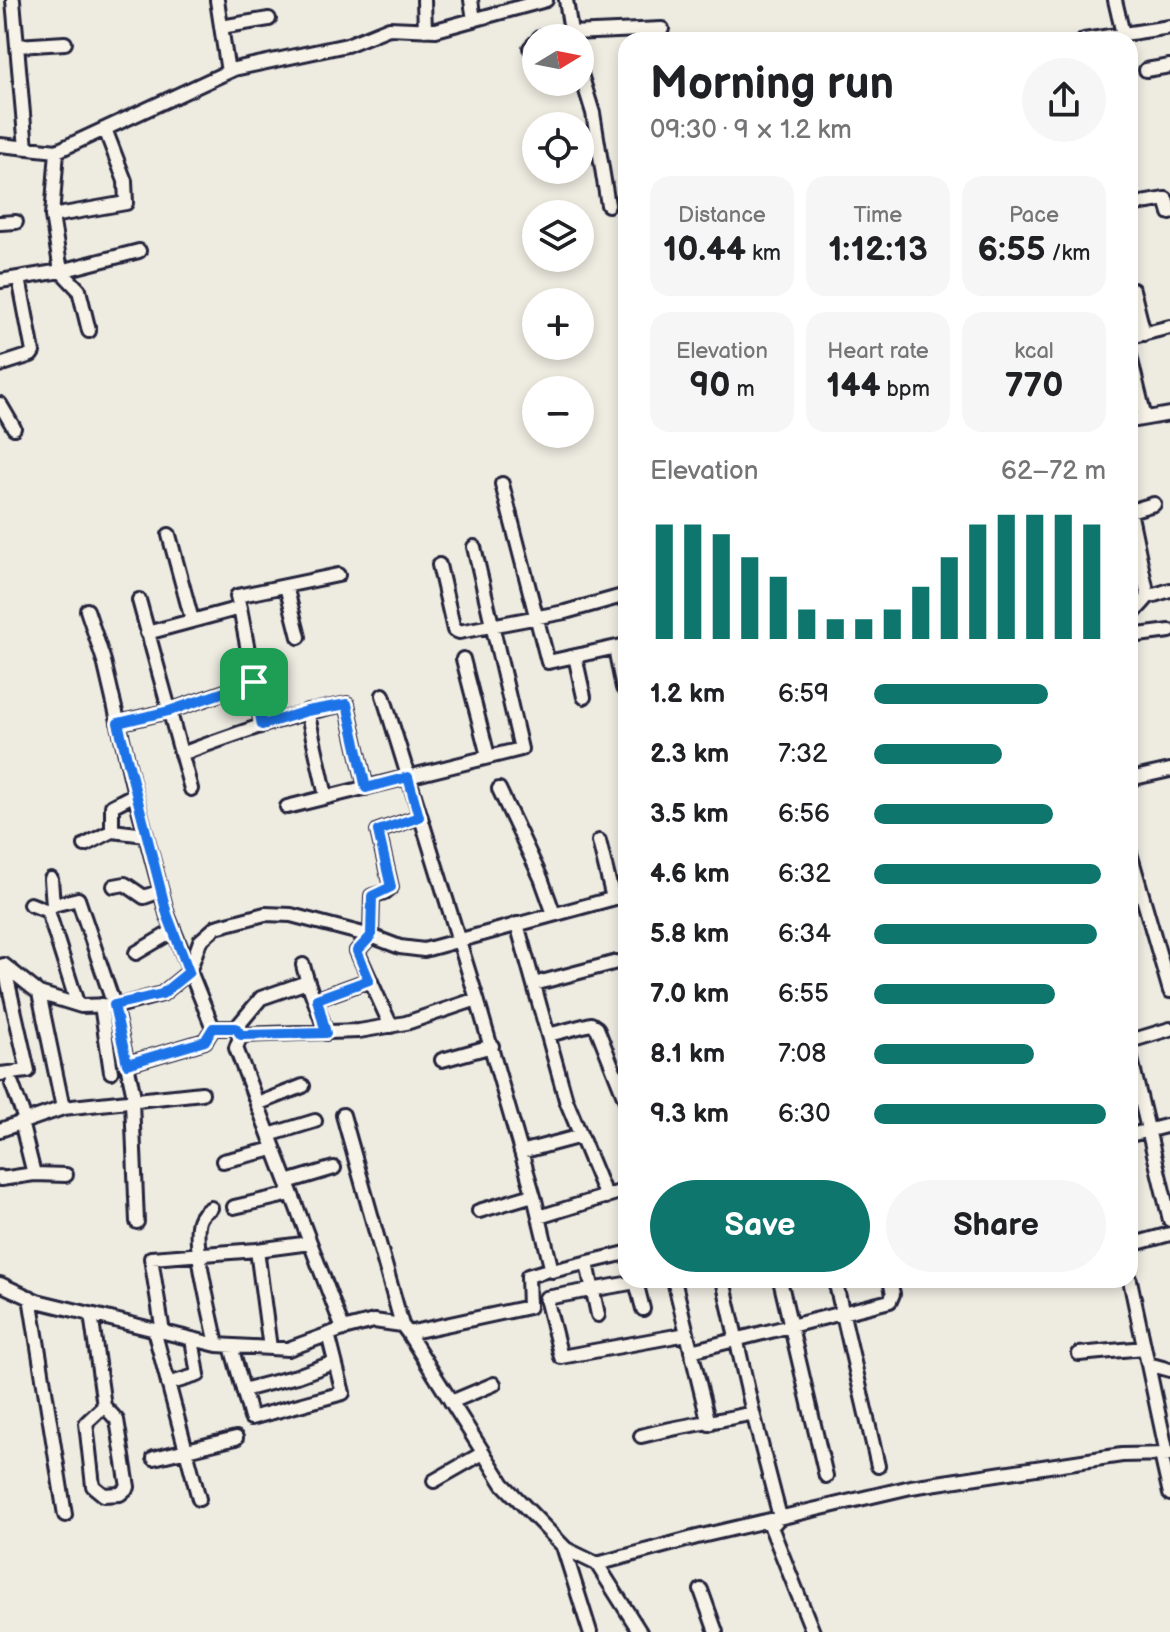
<!DOCTYPE html>
<html lang="en">
<head>
<meta charset="utf-8">
<style>
	body { margin:0; font-family:"Balsamiq Sans",sans-serif; background:#f6f6f6; color:#202124; height:100vh; display:flex; flex-direction:column; font-size:30px; white-space:nowrap }
	* { box-sizing:border-box; margin:0 }
	p { font-size:26px; color:#757577 }
	.icon { flex:none; width:44px; height:44px; fill:none; stroke:currentColor; stroke-width:2; stroke-linecap:round; stroke-linejoin:round }
	.map { position:relative; flex:1; overflow:hidden }
	.panel { position:absolute; left:618px; top:32px; width:520px; height:1256px; display:flex; flex-direction:column; background:#fff; border-radius:24px; box-shadow:0 4px 12px #0003 }
	.panel>* { flex:none }
	.needle { width:52px; rotate:80deg }
	.fabs { position:absolute; left:522px; top:24px; display:grid; gap:16px }
	.fabs a { display:grid; place-items:center; width:72px; height:72px; border-radius:50%; background:#fff; box-shadow:0 4px 12px #0003; font-size:40px }
	.pin { position:absolute; display:grid; place-items:center; width:68px; height:68px; color:#fff; margin:-34px; border-radius:16px; box-shadow:0 4px 12px #0006 }
	.round { display:grid; place-items:center; flex:none; width:84px; height:84px; border-radius:42px; background:#f6f6f6 }
	.headline { display:flex; align-items:center; justify-content:space-between; height:136px; padding:0 32px }
	h1 { font-size:44px; font-weight:700; line-height:60px }
	.stats { display:grid; grid-template-columns:repeat(3,1fr); gap:12px; height:136px; padding:8px 32px }
	.stats div { display:grid; align-content:center; border-radius:20px; background:#f6f6f6; text-align:center }
	.stats b { font-size:34px; font-weight:700 }
	.stats small { font-size:22px; font-weight:400 }
	.stats p { font-size:22px }
	.chart { height:224px; padding:16px 32px }
	.chart p { display:flex; justify-content:space-between }
	.chart svg { width:100%; height:144px; margin-top:8px; stroke:#0f766e; stroke-width:6 }
	.action { display:flex; gap:16px; margin-top:auto; padding:16px 32px }
	.action a { flex:1; height:92px; border-radius:48px; background:#0f766e; color:#fff; font-size:32px; font-weight:700; line-height:92px; text-align:center }
	.action a+a { background:#f6f6f6; color:#202124 }
	ul { padding:0 32px; list-style:none; font-size:26px }
	li { display:grid; grid-template-columns:128px 96px 1fr; align-items:center; height:60px }
	li i { height:20px; border-radius:10px; background:#0f766e }
	.map>svg:first-child { display:block }
	.lines { fill:none; stroke-linecap:round; stroke-linejoin:round }
	.minor-casing { stroke:#22223b; stroke-width:18 }
	.minor { stroke:#f7f3e8; stroke-width:12 }
	.route-casing { stroke:#fff; stroke-width:16 }
	.route { stroke:#1a73e8; stroke-width:10 }
</style>
</head>
<body>
<div class="map">
<svg width="1170" height="1632" viewBox="0 0 1170 1632">
	<rect width="100%" height="100%" fill="#eeebe1"/>
	<filter id="ink" filterUnits="userSpaceOnUse"><feTurbulence type="fractalNoise" baseFrequency=".0125" numOctaves="2"/><feDisplacementMap in="SourceGraphic" scale="16" xChannelSelector="R" yChannelSelector="G"/><feConvolveMatrix kernelMatrix="1 2 1 2 8 2 1 2 1" color-interpolation-filters="sRGB"/></filter>
	<g filter="url(#ink)">
		<g class="lines">
			<!-- minor casing -->
			<g class="minor-casing">
				<path id="minor" d="M13,0l13,148
					M217,0l11,72
					M424,0l1,30
					M471,0l3,20
					M566,0l6,38
					M1115,0l8,34
					M221,27l48,-8
					M539,38l32,-5 91,-4
					M1084,40l86,-13
					M17,46l48,-3
					M530,48l6,-6
					M1146,70l24,-4
					M580,71l13,42 15,92
					M0,145l57,6 177,-82 113,-24 42,-17 47,2 110,-30
					M57,151l-5,65 9,55 18,19 10,41
					M1130,205l36,-6 4,14
					M52,216l74,-13 -1,-22 -20,-52
					M0,223l16,-1
					M0,281l61,-10 78,-20
					M1133,290l11,44
					M1130,337l40,-10
					M1130,356l15,62
					M0,365l31,-10 2,-3 -14,-74
					M0,404l14,24
					M1130,421l40,-7
					M502,484l46,178 78,-17
					M1130,511l18,86
					M1130,511l24,-7
					M169,535l23,85
					M439,565l15,65 5,2 106,-20 61,-17
					M286,586l13,51
					M139,600l52,189
					M240,608l22,117
					M87,610l17,51 31,133 32,120 46,114h23l5,7 -5,13 107,281
					M1130,617l18,-20 22,-7
					M147,633l93,-25 -3,-12 101,-21
					M1130,636l40,-5
					M615,648l8,40
					M575,656l9,41
					M463,659l25,97
					M383,695l94,304
					M307,711l19,85
					M118,723l51,-12 85,-29 22,-3
					M181,754c55,-20 108,-40 166,-50l19,84
					M1130,779l40,-9
					M499,789l42,89 13,36
					M287,807l234,-58 -47,-202
					M112,831v-25l23,-12
					M599,841l14,57
					M85,845l27,-14 34,4
					M1130,853l40,138
					M51,879l2,26
					M114,886l11,-2 19,13 17,-6
					M30,904l18,7 5,-6 25,-6 36,106 21,96
					M48,911l29,92
					M517,924l49,176 40,97
					M136,953l37,-22
					M303,965c5,22 16,44 23,68
					M0,966l4,-1 35,28 42,13 33,-1 11,-1 37,-10 27,-22 11,-31 16,-14 49,-13 26,1 80,21 29,11 24,3 202,-55
					M534,984l83,-22
					M39,993l24,115
					M317,999l52,-19
					M101,1005l10,67
					M391,1026l-34,-75 14,-15 1,-40 13,-4 6,-5 -13,-56 41,-14
					M236,1028l25,-30 46,-16
					M241,1035l118,-4 47,-8 71,-24 58,201 17,71 74,-18
					M548,1035l43,-11 6,4 29,73
					M1130,1041l40,-12
					M1130,1055l40,165
					M442,1060l50,-14
					M127,1064l78,-23 8,-13
					M0,1074l28,-3 -24,-106
					M12,1084l13,36
					M132,1101l5,121
					M257,1104l46,-18
					M343,1115l59,210
					M21,1122l13,52
					M0,1130l63,-22 139,-15
					M269,1135l46,-14
					M1130,1135l40,-10
					M521,1152l60,-16
					M223,1161l51,-12
					M0,1177l1,2 33,-5 32,1
					M287,1182l47,-14
					M234,1207l57,-13
					M211,1208c-6,3 -10,7 -12,13 -7,23 13,97 18,124
					M479,1211l54,-16
					M539,1217l87,-27
					M1130,1245l40,-11
					M257,1250l53,-7
					M587,1263l11,52
					M674,1280l35,144
					M723,1280l30,133 27,104 -9,10 42,105
					M780,1280l46,196
					M835,1280l43,186
					M1130,1280l37,174
					M0,1284l37,17 180,44 71,4 55,-20 31,-8 28,4 6,8 121,-26 -1,-31 24,-7
					M30,1297l35,218
					M643,1309l-7,-27 -90,16 15,59 126,-23
					M91,1314l13,92 13,14 11,67 -8,7 -16,1 -11,-9 -7,-63 18,-17
					M154,1330l45,169
					M163,1332l-12,-74 106,-8 13,98
					M408,1333l95,151 63,65 31,15 43,68
					M231,1346l20,72 92,-25 -15,-59
					M691,1351l199,-50 3,-7 -3,-14
					M1079,1354l65,-6
					M1148,1364l22,6
					M168,1384l30,-9 -6,-36
					M243,1390l54,-14 38,-14
					M451,1402l43,-18
					M641,1436c37,-10 74,-14 112,-23
					M1161,1454l9,40
					M154,1458l82,-20
					M434,1481l49,-28
					M563,1546l27,86
					M597,1564l100,-27 214,-50 211,-32 48,-1
					M701,1590l15,42"/>
			</g>
			<!-- minor -->
			<use href="#minor" class="minor"/>
		</g>
	</g>
	<g class="lines" filter="url(#ink)">
		<!-- route casing -->
		<g class="route-casing">
			<path id="route" d="M254,682l8,43 45,-14 40,-7 19,84 42,-11 11,40 -41,14 13,56 -19,9 -1,40 -14,15 12,29 -52,19 9,34 -85,2 -5,-7h-23l-8,13 -78,23 -13,-59 48,-11 27,-22 -22,-58 -49,-191 51,-12z"/>
		</g>
		<!-- route -->
		<use href="#route" class="route"/>
	</g>
</svg>
<div class="fabs">
<a><svg class="needle" viewBox="-14 -14 28 28"><path d="M0-13l5 13h-10z" fill="#e53935"/><path d="M0 13l5-13h-10z" fill="#757577"/></svg></a>
<a><svg class="icon" aria-label="locate" viewBox="0 0 24 24"><circle cx="12" cy="12" r="6"/><path d="M12 2v4M12 18v4M2 12h4M18 12h4"/></svg></a>
<a><svg class="icon" aria-label="layers" viewBox="0 0 24 24"><path d="M12 4l9 5-9 5-9-5zM3 14l9 5 9-5"/></svg></a>
<a>+</a>
<a>−</a>
</div>
<div class="pin" style="left:254px;top:682px;background:#1e9e55"><svg class="icon" aria-label="arrive" viewBox="0 0 24 24"><path d="M6 21V4h12l-3 4 3 4H6"/></svg></div>
<section class="panel">
<div class="headline"><div><h1>Morning run</h1><p>09:30 · 9 × 1.2 km</p></div><a class="round"><svg class="icon" aria-label="share" viewBox="0 0 24 24"><path d="M12 15V3M7 8l5-5 5 5M5 13v7h14v-7"/></svg></a></div>
<div class="stats">
<div><p>Distance</p><b>10.44<small> km</small></b></div>
<div><p>Time</p><b>1:12:13</b></div>
<div><p>Pace</p><b>6:55<small> /km</small></b></div>
</div>
<div class="stats">
<div><p>Elevation</p><b>90<small> m</small></b></div>
<div><p>Heart rate</p><b>144<small> bpm</small></b></div>
<div><p>kcal</p><b>770</b></div>
</div>
<div class="chart"><p><span>Elevation</span>62–72 m</p>
<svg viewBox="0 0 160 44" preserveAspectRatio="none"><path d="M5 44V9M15 44V9M25 44V12M35 44V19M45 44V25M55 44V35M65 44V38M75 44V38M85 44V35M95 44V28M105 44V19M115 44V9M125 44V6M135 44V6M145 44V6M155 44V9"/></svg>
</div>
<ul>
<li><b>1.2 km</b>6:59<i style="width:75%"></i></li>
<li><b>2.3 km</b>7:32<i style="width:55%"></i></li>
<li><b>3.5 km</b>6:56<i style="width:77%"></i></li>
<li><b>4.6 km</b>6:32<i style="width:98%"></i></li>
<li><b>5.8 km</b>6:34<i style="width:96%"></i></li>
<li><b>7.0 km</b>6:55<i style="width:78%"></i></li>
<li><b>8.1 km</b>7:08<i style="width:69%"></i></li>
<li><b>9.3 km</b>6:30<i style="width:100%"></i></li>
</ul>
<div class="action"><a>Save</a><a>Share</a></div>
</section>
</div>
</body>
</html>
